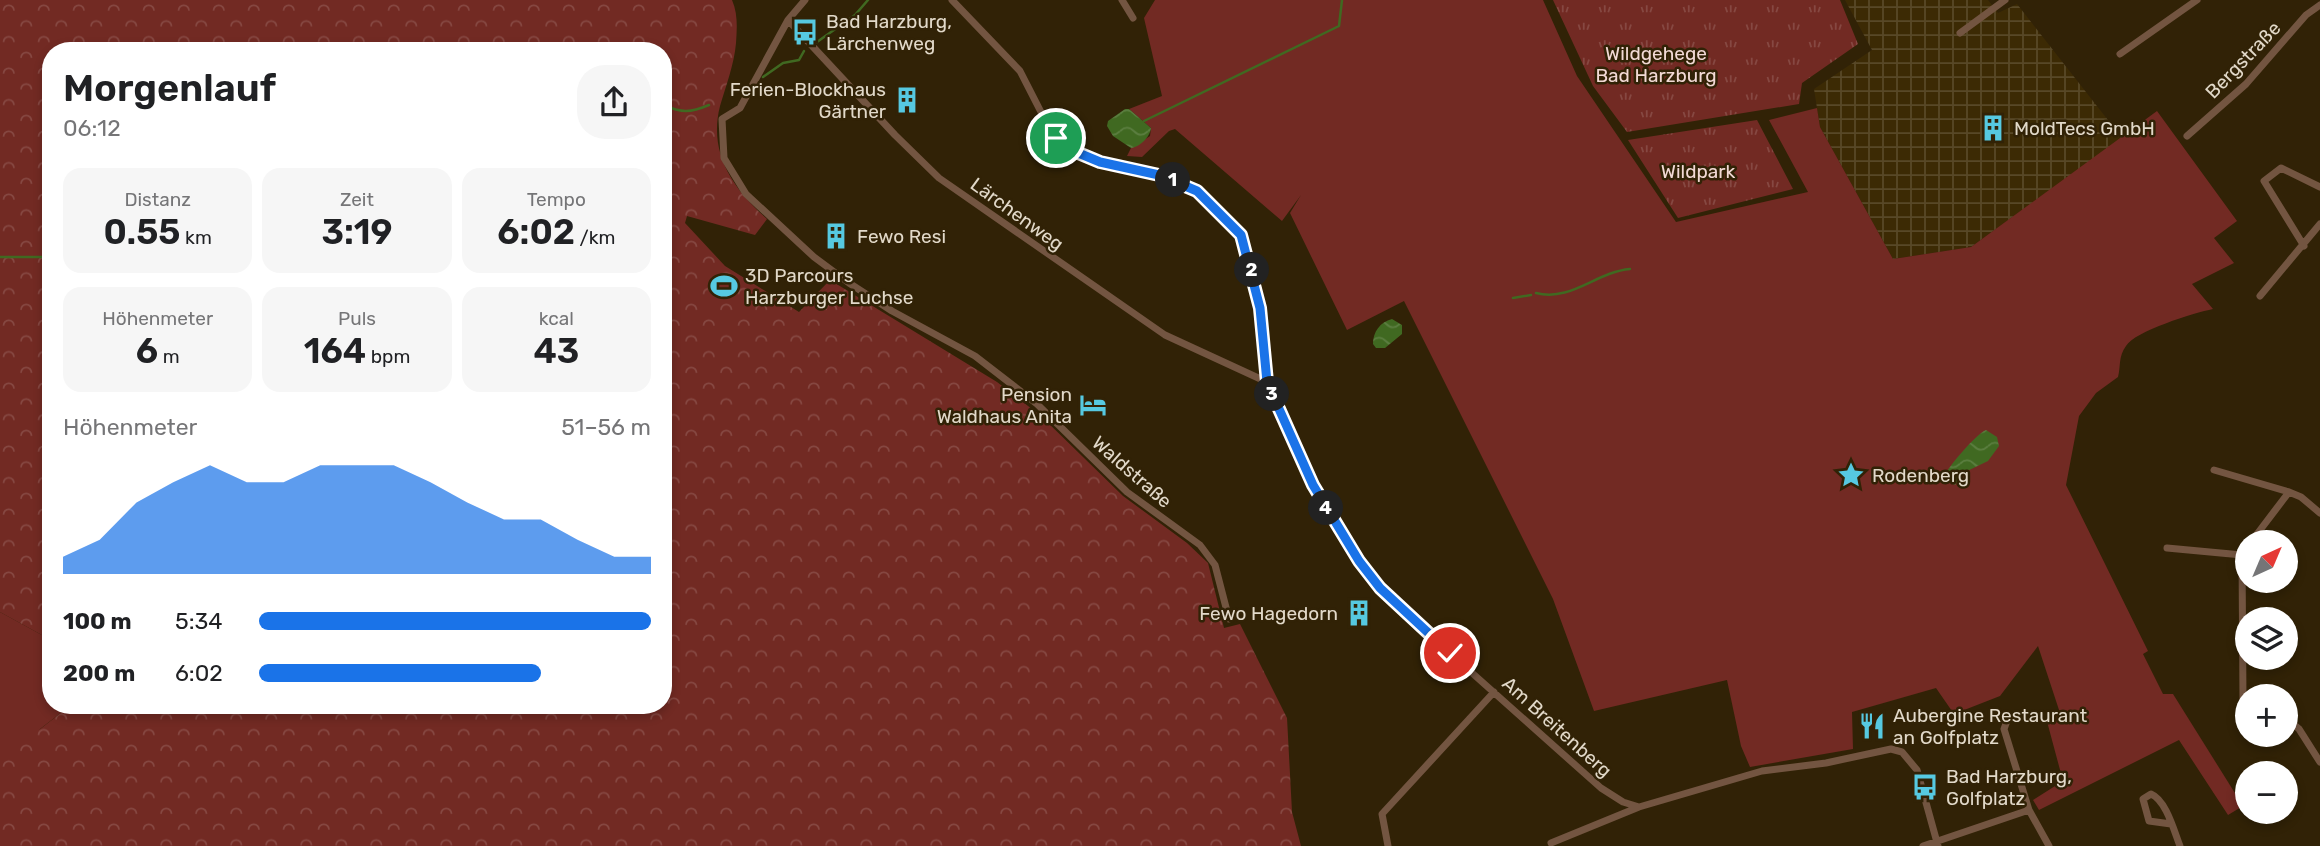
<!DOCTYPE html>
<html lang="de">
<head>
<meta charset="utf-8">
<style>
	body { margin:0; font-family:Rubik,sans-serif; background:#f6f6f6; color:#202124; height:100vh; display:flex; flex-direction:column; font-size:26px; white-space:nowrap }
	* { box-sizing:border-box; margin:0 }
	p { font-size:23px; color:#757577 }
	.icon { flex:none; width:38px; height:38px; fill:none; stroke:currentColor; stroke-width:2; stroke-linecap:round; stroke-linejoin:round }
	.map { position:relative; flex:1; overflow:hidden }
	.side { position:absolute; left:42px; top:42px; width:630px; height:672px; display:flex; flex-direction:column; background:#fff; border-radius:28px; box-shadow:0 4px 10px #0003 }
	.side>* { flex:none }
	.needle { width:46px; rotate:44deg }
	.buttons { position:absolute; left:2235px; top:530px; display:grid; gap:14px }
	.buttons a { display:grid; place-items:center; width:63px; height:63px; border-radius:50%; background:#fff; box-shadow:0 4px 10px #0003; font-size:35px }
	.pin { position:absolute; display:grid; place-items:center; width:60px; height:60px; color:#fff; margin:-30px; border:4px solid #fff; border-radius:50%; box-shadow:0 2px 7px #0007 }
	.km { position:absolute; width:35px; height:35px; margin:-18px; border-radius:50%; background:#222; color:#fff; font-size:19px; line-height:35px; text-align:center }
	.round { display:grid; place-items:center; flex:none; width:74px; height:74px; border-radius:28px; background:#f6f6f6 }
	.head { display:flex; align-items:center; justify-content:space-between; height:119px; padding:0 21px }
	h1 { font-size:38px; font-weight:600; line-height:52px }
	.metrics { display:grid; grid-template-columns:repeat(3,1fr); gap:10px; height:119px; padding:7px 21px }
	.metrics div { display:grid; align-content:center; border-radius:18px; background:#f6f6f6; text-align:center }
	.metrics b { font-size:35px; font-weight:600 }
	.metrics small { font-size:19px; font-weight:400 }
	.metrics p { font-size:19px }
	.chart { height:196px; padding:14px 21px }
	.chart p { display:flex; justify-content:space-between }
	.chart svg { width:100%; height:126px; margin-top:7px; fill:#1a73e8; opacity:.7 }
	ul { padding:0 21px; list-style:none; font-size:23px }
	li { display:grid; grid-template-columns:112px 84px 1fr; align-items:center; height:52px }
	li i { height:18px; border-radius:9px; background:#1a73e8 }
	.map>svg:first-child { display:block }
	.industrial { fill:url(#industrial-grid) }
	.grass { fill:#722a23 }
	.forest { fill:url(#forest-crowns) }
	.park { fill:url(#park-tufts) }
	.water { fill:url(#water-waves) }
	.lines { fill:none; stroke-linecap:round; stroke-linejoin:round }
	.stream { stroke:#406921; stroke-width:2.5 }
	.minor { stroke:#735541; stroke-width:7 }
	.route-casing { stroke:#fff; stroke-width:14 }
	.route { stroke:#1a73e8; stroke-width:9 }
	.labels { text-anchor:middle; dominant-baseline:central; stroke-width:5; stroke-linejoin:round; paint-order:stroke }
	.poi-label { font-size:19px; fill:#e2d9c9; stroke:#312206; text-anchor:start }
	.park-label { font-size:19px; fill:#f2d9d5; stroke:#312206 }
	.street-label { font-size:19px; fill:#e2d9c9; stroke:#312206 }
</style>
</head>
<body>
<div class="map">
<svg width="2320" height="846" viewBox="0 0 2320 846">
	<defs>
		<pattern id="industrial-grid" width="8" height="8" patternUnits="userSpaceOnUse" patternTransform="scale(1.75)"><rect width="8" height="8" fill="#3c2a04"/><path d="M0 4h8M4 0v8" fill="none" stroke="#584827"/></pattern>
		<pattern id="forest-crowns" width="20" height="18" patternUnits="userSpaceOnUse" patternTransform="scale(1.75)"><rect width="20" height="18" fill="#722a23"/><path d="M2 6a3 3 0 1 1 6 0M12 15a3 3 0 1 1 6 0" fill="none" stroke="#864842"/></pattern>
		<pattern id="park-tufts" width="24" height="20" patternUnits="userSpaceOnUse" patternTransform="scale(1.75)"><rect width="24" height="20" fill="#722a23"/><path d="M3 7l-1-3M5 7V3M7 7l1-3M15 17l-1-3M17 17v-4M19 17l1-3" fill="none" stroke="#864842"/></pattern>
		<pattern id="water-waves" width="16" height="10" patternUnits="userSpaceOnUse" patternTransform="scale(1.75)"><rect width="16" height="10" fill="#406921"/><path d="M0 5q4-4 8 0t8 0" fill="none" stroke="#5b7e40"/></pattern>
	</defs>
	<rect width="100%" height="100%" fill="#312206"/>
	<!-- industrial -->
	<path class="industrial" d="M1845,0h143l10,13 19,-9 105,134 -151,109 -78,12 -73,-132 -6,-38 58,-39z"/>
	<!-- grass -->
	<path class="grass" d="M1155,0h388l34,76 99,146 132,-30 -39,-72 48,-12 3,19 73,132 78,-12 186,-136 80,110 -23,17 20,25 -42,21 21,25c-19,4 -78,22 -87,37 -8,11 -5,20 -8,31l-22,16 -17,23 -13,69 82,166 -5,3 20,40h10l70,112 -15,9 -49,-75 -140,70 -6,-10 30,-19 -18,-67 14,-4 -21,-64 -38,50 -46,18 -18,-26 -84,24 1,37 -103,18 -9,-21 -14,-66 -133,31 -41,-112 -149,-298 -57,29 -57,-117 11,-18 -19,26 -107,-92 -6,2 -27,26 -15,-1 4,-8 19,-12 1,-8 -22,-19 33,-13 -18,-78z
		M0,612l51,28v65h20l-31,24 -40,117z"/>
	<!-- forest -->
	<path class="forest" d="M0,0h732c6,14 5,28 4,43 -2,22 -10,42 -16,63 -12,47 13,83 47,113l-12,16 -68,-19 -2,7 40,43 74,46 31,-32 167,102 44,34 82,80 64,47 21,20 16,65 16,-4 47,94 5,94 9,34h-1301v-93l39,-23 32,-25h592v-654h-612v589l-51,-28z"/>
	<!-- park -->
	<path class="park" d="M1553,0h287l18,44 -56,39 -3,21 -172,28 -34,-46z
		M1757,120l36,69 -115,29 -50,-78z"/>
	<!-- water -->
	<path class="water" d="M1125,109h4l22,19c-1,9 -11,19 -20,20l-18,-12 -6,-10 1,-5z
		M1392,319l10,6v9l-17,14h-9l-3,-4c0,-12 7,-22 19,-25z
		M1986,430l11,7 2,9 -11,15 -25,12 -8,12 -12,-7c5,-11 33,-44 43,-48z"/>
	<g class="lines">
		<!-- stream -->
		<path class="stream" d="M817,42l38,-27 13,-15
			M763,77l20,-14 16,-3 5,-9
			M663,105c19,8 27,8 46,0
			M1144,121l195,-95 3,-26
			M0,257h51
			M1536,293c35,9 60,-21 94,-24
			M1513,298l18,-3"/>
		<!-- minor -->
		<path class="minor" d="M805,0l-17,20 -48,88 -18,11 2,39 22,36 68,63 35,26 43,28 83,45 62,48 90,88 73,53 15,20 14,54
			M952,0l68,71 22,43 22,33 36,15 78,19 19,10 44,44 19,73 7,74 46,103 46,76 47,53 195,174 22,14 16,5 123,-36 64,-8 65,-14 11,3 15,18 21,76
			M1122,0l11,18
			M788,20l107,115 44,43 226,157 102,47
			M1960,33l45,-33
			M2120,54l77,-54
			M2187,136l59,-52 60,-69 14,-10
			M2304,246l-40,-65 17,-13 39,19
			M2260,296l60,-72
			M2214,470l75,22 12,5 19,16
			M2251,542l38,-50
			M2167,548l75,7
			M2247,548l-5,7 1,145 4,2
			M2008,718l-4,11 25,81
			M2286,718l13,11 21,33
			M2171,824l-22,-3 -6,-22 8,-5c15,6 23,37 29,52
			M1551,843l88,-36
			M1388,846l-6,-32 112,-122
			M1923,846l106,-36 20,36"/>
	</g>
	<g class="lines">
		<!-- route casing -->
		<g class="route-casing">
			<path id="route" d="M1056,138l8,9 36,15 59,13 38,16 44,44 19,73 7,74 46,103 46,76 21,27 70,65"/>
		</g>
		<!-- route -->
		<use href="#route" class="route"/>
	</g>
	<!-- icons -->
	<defs>
		<g id="bus-bare" transform="scale(2.1)"><path d="M-5-6H5V4H4V6H2V4H-2V6H-4V4H-5ZM-3.5-4V0h7V-4ZM-3.5 1.2v1.5H-2V1.2ZM2 1.2v1.5H3.5V1.2Z" fill="#56c9e1" stroke="#312206" stroke-width="2.5" paint-order="stroke"/></g>
		<g id="building-bare" transform="scale(2.1)"><path d="M-4-6H4V6H1V3H-1V6H-4ZM-2.5-4.3h1.7v1.8h-1.7ZM.8-4.3h1.7v1.8H.8ZM-2.5-1h1.7V.8h-1.7ZM.8-1h1.7V.8H.8Z" fill="#56c9e1" stroke="#312206" stroke-width="2.5" paint-order="stroke"/></g>
		<g id="stadium-bare" transform="scale(2.1)"><path d="M0-5a6.5 5 0 1 0 0 10a6.5 5 0 1 0 0-10ZM-3.5-1.8h7v3.6h-7Z" fill="#56c9e1" stroke="#312206" stroke-width="2.5" paint-order="stroke"/></g>
		<g id="hotel-bare" transform="scale(2.1)"><path d="M-6-4.5h1.5V1H6V5H4.5V3h-9V5H-6ZM-4 0a1.8 1.8 0 1 1 3.6 0ZM.5 0V-2.5h3Q6-2.5 6 0Z" fill="#56c9e1" stroke="#312206" stroke-width="2.5" paint-order="stroke"/></g>
		<g id="sight-bare" transform="scale(2.1)"><path d="M0-6L1.8-2.2L6-1.7L2.9 1.2L3.7 5.4L0 3.3L-3.7 5.4L-2.9 1.2L-6-1.7L-1.8-2.2Z" fill="#56c9e1" stroke="#312206" stroke-width="2.5" paint-order="stroke"/></g>
		<g id="restaurant-bare" transform="scale(2.1)"><path d="M-5-6h1v4h1v-4h1v4h1v-4h1v5L-1.5 .5V6h-2V.5L-5-1ZM5-6V6H3V1.5H1.5Q1.5-4 5-6Z" fill="#56c9e1" stroke="#312206" stroke-width="2.5" paint-order="stroke"/></g>
	</defs>
	<g fill-rule="evenodd">
		<use href="#bus-bare" x="805" y="32"/>
		<use href="#building-bare" x="907" y="100"/>
		<use href="#building-bare" x="1993" y="128"/>
		<use href="#building-bare" x="836" y="236"/>
		<use href="#stadium-bare" x="724" y="286"/>
		<use href="#hotel-bare" x="1093" y="405"/>
		<use href="#sight-bare" x="1851" y="475"/>
		<use href="#building-bare" x="1359" y="613"/>
		<use href="#restaurant-bare" x="1872" y="726"/>
		<use href="#bus-bare" x="1925" y="787"/>
	</g>
	<g class="labels">
		<!-- poi labels -->
		<g class="poi-label">
			<text x="826" y="21">Bad Harzburg,<tspan x="826" dy="22">Lärchenweg</tspan></text>
			<text x="886" y="89" text-anchor="end">Ferien-Blockhaus<tspan x="886" dy="22">Gärtner</tspan></text>
			<text x="2014" y="128">MoldTecs GmbH</text>
			<text x="857" y="236">Fewo Resi</text>
			<text x="745" y="275">3D Parcours<tspan x="745" dy="22">Harzburger Luchse</tspan></text>
			<text x="1072" y="394" text-anchor="end">Pension<tspan x="1072" dy="22">Waldhaus Anita</tspan></text>
			<text x="1872" y="475">Rodenberg</text>
			<text x="1338" y="613" text-anchor="end">Fewo Hagedorn</text>
			<text x="1893" y="715">Aubergine Restaurant<tspan x="1893" dy="22">an Golfplatz</tspan></text>
			<text x="1946" y="776">Bad Harzburg,<tspan x="1946" dy="22">Golfplatz</tspan></text>
		</g>
		<!-- park labels -->
		<g class="park-label">
			<text x="1656" y="53">Wildgehege<tspan x="1656" dy="22">Bad Harzburg</tspan></text>
			<text x="1698" y="171">Wildpark</text>
		</g>
		<!-- street labels -->
		<g class="street-label">
			<text transform="translate(2243 60) rotate(-46)">Bergstraße</text>
			<text transform="translate(1017 214) rotate(36)">Lärchenweg</text>
			<text transform="translate(1132 472) rotate(41)">Waldstraße</text>
			<text transform="translate(1557 727) rotate(42)">Am Breitenberg</text>
		</g>
	</g>
</svg>
<div class="buttons">
<a><svg class="needle" viewBox="-14 -14 28 28"><path d="M0-13l5 13h-10z" fill="#e53935"/><path d="M0 13l5-13h-10z" fill="#757577"/></svg></a>
<a><svg class="icon" aria-label="layers" viewBox="0 0 24 24"><path d="M12 4l9 5-9 5-9-5zM3 14l9 5 9-5"/></svg></a>
<a>+</a>
<a>−</a>
</div>
<div class="pin" style="left:1056px;top:138px;background:#1e9e55"><svg class="icon" aria-label="arrive" viewBox="0 0 24 24"><path d="M6 21V4h12l-3 4 3 4H6"/></svg></div>
<div class="pin" style="left:1450px;top:653px;background:#d93025"><svg class="icon" aria-label="check" viewBox="0 0 24 24"><path d="M5 12l5 5 9-10"/></svg></div>
<b class="km" style="left:1173px;top:180px">1</b>
<b class="km" style="left:1252px;top:270px">2</b>
<b class="km" style="left:1272px;top:394px">3</b>
<b class="km" style="left:1326px;top:508px">4</b>
<section class="side">
<div class="head"><div><h1>Morgenlauf</h1><p>06:12</p></div><a class="round"><svg class="icon" aria-label="share" viewBox="0 0 24 24"><path d="M12 15V3M7 8l5-5 5 5M5 13v7h14v-7"/></svg></a></div>
<div class="metrics">
<div><p>Distanz</p><b>0.55<small> km</small></b></div>
<div><p>Zeit</p><b>3:19</b></div>
<div><p>Tempo</p><b>6:02<small> /km</small></b></div>
</div>
<div class="metrics">
<div><p>Höhenmeter</p><b>6<small> m</small></b></div>
<div><p>Puls</p><b>164<small> bpm</small></b></div>
<div><p>kcal</p><b>43</b></div>
</div>
<div class="chart"><p><span>Höhenmeter</span>51–56 m</p>
<svg viewBox="0 0 160 44" preserveAspectRatio="none"><path d="M0 44V38L10 32L20 19L30 12L40 6L50 12L60 12L70 6L80 6L90 6L100 12L110 19L120 25L130 25L140 32L150 38L160 38V44z"/></svg>
</div>
<ul>
<li><b>100 m</b>5:34<i style="width:100%"></i></li>
<li><b>200 m</b>6:02<i style="width:72%"></i></li>
</ul>
</section>
</div>
</body>
</html>
